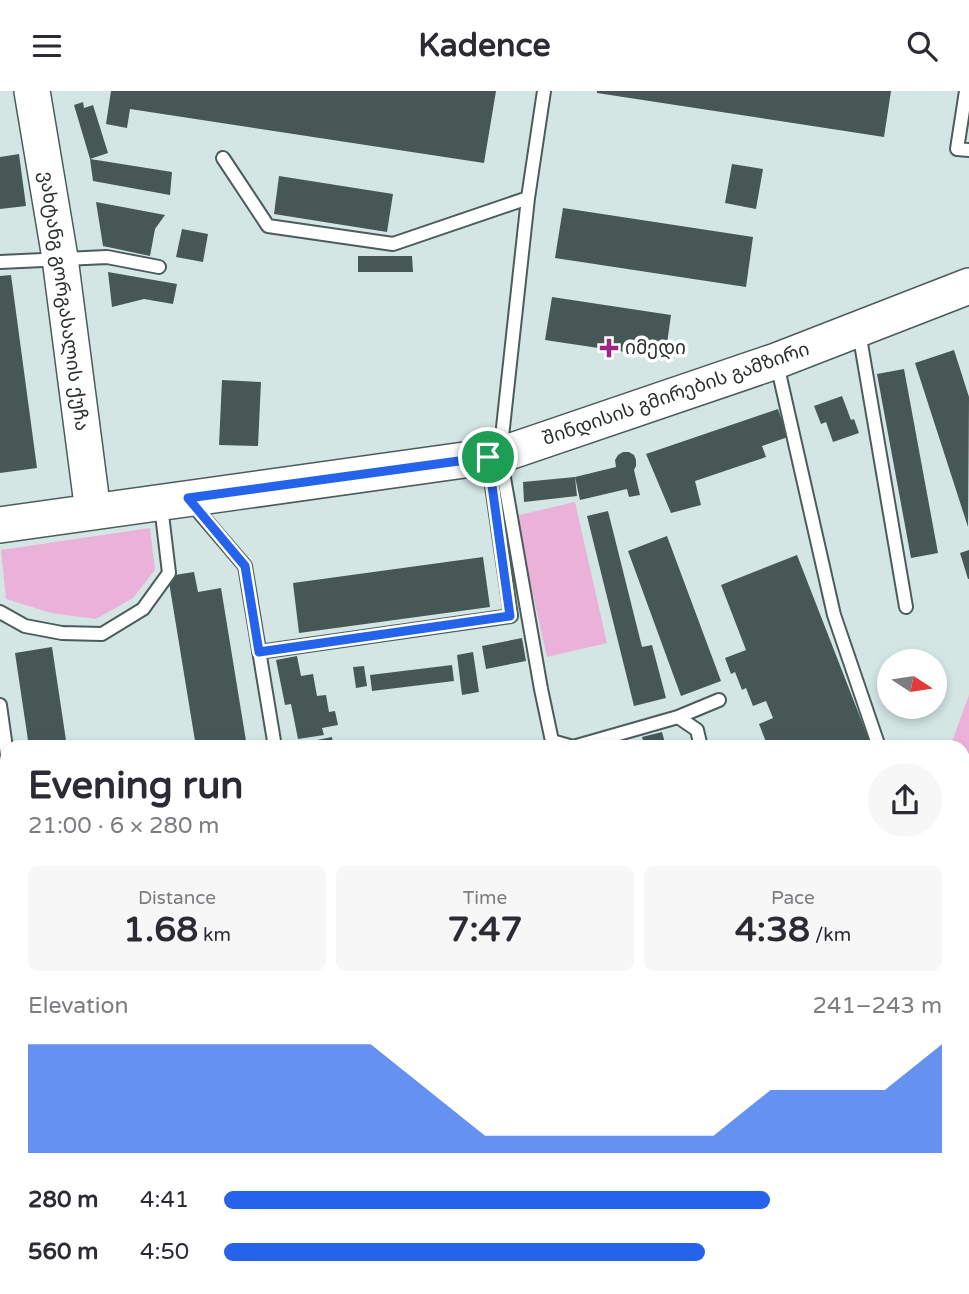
<!DOCTYPE html>
<html lang="en">
<head>
<meta charset="utf-8">
<style>
	body { margin:0; font-family:"Varela Round","Noto Sans Georgian",sans-serif; background:#f7f7f7; color:#2b2b33; height:100vh; display:flex; flex-direction:column; font-size:26px; white-space:nowrap }
	* { box-sizing:border-box; margin:0 }
	p { font-size:23px; color:#7c7c81 }
	.icon { flex:none; width:38px; height:38px; fill:none; stroke:currentColor; stroke-width:2; stroke-linecap:round; stroke-linejoin:round }
	.map { position:relative; flex:1; overflow:hidden }
	.sheet { position:absolute; left:0px; top:649px; width:970px; height:555px; display:flex; flex-direction:column; background:#fff; border-radius:21px 21px 0 0; box-shadow:0 4px 10px #0003 }
	.sheet>* { flex:none }
	.needle { width:46px; rotate:102deg }
	.fabs { position:absolute; left:877px; top:558px; display:grid; gap:14px }
	.fabs a { display:grid; place-items:center; width:70px; height:70px; border-radius:50%; background:#fff; box-shadow:0 4px 10px #0003; font-size:35px }
	.pin { position:absolute; display:grid; place-items:center; width:60px; height:60px; color:#fff; margin:-30px; border:4px solid #fff; border-radius:50%; box-shadow:0 2px 7px #0007 }
	.round { display:grid; place-items:center; flex:none; width:74px; height:74px; border-radius:37px; background:#f7f7f7 }
	.head { display:flex; align-items:center; justify-content:space-between; height:119px; padding:0 28px }
	h1 { font-size:38px; font-weight:800; line-height:52px }
	.stats { display:grid; grid-template-columns:repeat(3,1fr); gap:10px; height:119px; padding:7px 28px }
	.stats div { display:grid; align-content:center; border-radius:10px; background:#f7f7f7; text-align:center }
	.stats b { font-size:35px; font-weight:800 }
	.stats small { font-size:19px; font-weight:400 }
	.stats p { font-size:19px }
	.chart { height:196px; padding:14px 28px }
	.chart p { display:flex; justify-content:space-between }
	.chart svg { width:100%; height:126px; margin-top:7px; fill:#2563eb; opacity:.7 }
	ul { padding:0 28px; list-style:none; font-size:23px }
	li { display:grid; grid-template-columns:112px 84px 1fr; align-items:center; height:52px }
	li i { height:18px; border-radius:9px; background:#2563eb }
	header { display:flex; justify-content:space-between; align-items:center; height:91px; padding:0 28px; background:#fff; font-size:32px; font-weight:800 }
	.map>svg:first-child { display:block }
	.green { fill:#ebb2d9 }
	.water { fill:#78d6cd }
	.building { fill:#475755 }
	.lines { fill:none; stroke-linecap:round; stroke-linejoin:round }
	.lane-casing { stroke:#4c5c5a; stroke-width:16 }
	.secondary-casing { stroke:#4c5c5a; stroke-width:38 }
	.path { stroke:#98a7a6; stroke-width:3.5; stroke-dasharray:3.5 5; stroke-linecap:butt }
	.lane { stroke:#fff; stroke-width:12 }
	.secondary { stroke:#fff; stroke-width:35 }
	.route-casing { stroke:#fff; stroke-width:14 }
	.route { stroke:#2563eb; stroke-width:9 }
	.poi-dot { fill:#9c2883; stroke:#fff; stroke-width:2.5 }
	.labels { text-anchor:middle; dominant-baseline:central; stroke-width:7; stroke-linejoin:round; paint-order:stroke }
	.street-label { font-size:19px; fill:#29302f; stroke:#fff }
	.poi-label { font-size:19px; fill:#29302f; stroke:#fff; text-anchor:start }
</style>
</head>
<body>
<header><svg class="icon" aria-label="menu" viewBox="0 0 24 24"><path d="M4 6h16M4 12h16M4 18h16"/></svg>Kadence<svg class="icon" aria-label="search" viewBox="0 0 24 24"><circle cx="10" cy="10" r="6"/><path d="M15 15l6 6"/></svg></header>
<div class="map">
<svg width="969" height="1203" viewBox="0 0 969 1203">
	<rect width="100%" height="100%" fill="#d3e6e4"/>
	<!-- green -->
	<path class="green" d="M575,411l32,141 -60,14 -32,-141z
		M150,437l5,42 -22,28 -37,21 -45,-6 -45,-14 -5,-49z
		M969,604v369h-6l-1,-317h-12z
		M7,772v394h-7v-392z
		M267,1197h215l-4,4 -10,2h-184z"/>
	<!-- water -->
	<path class="water" d="M962,973h7v230h-501l10,-2 4,-4h480z
		M0,1166h7v31h260l17,6h-284z"/>
	<!-- building -->
	<path class="building" d="M111,0h385l-12,72 -354,-54 -3,19 -21,-4z
		M597,0h294l-7,46 -287,-44z
		M83,11l1,6 9,-3 15,48 -18,6 82,13 -2,23 -77,-14 -3,-22 -16,-54z
		M19,63l7,52 -26,3v-52z
		M732,73l31,5 -7,40 -31,-6z
		M279,85l114,18 -6,38 -113,-18z
		M96,111l69,13 -10,14 -5,27 -47,-10z
		M563,117l190,29 -7,50 -191,-29z
		M182,138l26,5 -5,28 -27,-5z
		M358,165h54l1,16h-55z
		M108,181l69,12 -4,20 -29,-5 -32,8z
		M11,184l26,193 -37,5v-197z
		M552,206l119,18 -6,43 -120,-18z
		M954,259l15,47 -1,130 -53,-164z
		M904,278l34,184 -27,5 -34,-184z
		M222,289l39,2 -3,64 -39,-1z
		M842,305l9,24 3,-1 5,14 -26,9 -7,-20 -5,2 -7,-18z
		M778,318l10,28 -26,9 4,11 -71,24 6,24 -30,8 -25,-59z
		M623,361h6l5,3 2,5v6l-2,4 6,25 -11,2 -2,-8 -47,11 -5,-23 2,19 -53,6 -1,-20 52,-5 41,-10 -1,-7 3,-5z
		M608,420l34,136 10,-2 14,53 -32,8 -47,-190z
		M667,445l54,145 -40,15 -53,-145z
		M969,459v29h-1l-8,-26z
		M797,464l74,190 -7,2h-96l-9,-23 14,-6 -7,-17 -13,5 -7,-18 -4,2 -7,-18 -4,2 -6,-16 21,-8 -25,-65z
		M483,466l7,50 -191,26 -6,-50z
		M194,481l4,20 23,-4 26,159h-51l-28,-171z
		M522,547l4,23 -40,8 -4,-23z
		M52,556l15,100h-38l-14,-94z
		M473,561l6,40 -17,3 -5,-40z
		M297,565l4,20 12,-2 4,22 9,-1 3,17 6,-1 3,14 -16,3 2,7 -26,4 -7,-35 -6,1 -9,-45z
		M452,574l2,16 -82,10 -2,-16z
		M364,575l3,20 -11,2 -3,-21z
		M662,641l4,15h-21l-3,-10z
		M332,646l1,10h-14l-2,-7z"/>
	<g class="lines">
		<!-- lane casing -->
		<g class="lane-casing">
			<path id="lane" d="M544,0l-16,107 -28,257 41,234 11,52 21,6 105,-30 19,13 4,17
				M966,0l-9,58 12,1
				M223,67l45,68 125,18 135,-46
				M0,171l107,-5 52,10
				M859,241l47,275
				M777,273l57,251 45,132
				M192,413l53,62 30,181
				M0,521l25,14 37,7 40,1 41,-25 26,-36 -8,-67
				M259,561l252,-36 -23,-157
				M0,614l7,50
				M678,626l41,-17"/>
		</g>
		<!-- secondary casing -->
		<g class="secondary-casing">
			<path id="secondary" d="M32,0l28,167 33,254
				M0,434l500,-70 276,-94 193,-75"/>
		</g>
		<!-- path -->
		<path class="path" d="M0,1060l7,-2"/>
		<!-- lane -->
		<use href="#lane" class="lane"/>
		<!-- secondary -->
		<use href="#secondary" class="secondary"/>
	</g>
	<g class="lines">
		<!-- route casing -->
		<g class="route-casing">
			<path id="route" d="M488,366l22,159 -251,36 -14,-86 -57,-68z"/>
		</g>
		<!-- route -->
		<use href="#route" class="route"/>
	</g>
	<!-- markers -->
	<path class="poi-dot" d="M605.5 246.5h7v7h7v7h-7v7h-7v-7h-7v-7h7z"/>
	<g class="labels">
		<!-- street labels -->
		<g class="street-label">
			<text transform="translate(64 210) rotate(82)">ვახტანგ გორგასალის ქუჩა</text>
			<text transform="translate(676 303) rotate(-19)">შინდისის გმირების გამზირი</text>
		</g>
		<!-- poi labels -->
		<g class="poi-label">
			<text x="625" y="257">იმედი</text>
		</g>
	</g>
</svg>
<div class="fabs">
<a><svg class="needle" viewBox="-14 -14 28 28"><path d="M0-13l5 13h-10z" fill="#e53935"/><path d="M0 13l5-13h-10z" fill="#7c7c81"/></svg></a>
</div>
<div class="pin" style="left:488px;top:366px;background:#1e9e55"><svg class="icon" aria-label="arrive" viewBox="0 0 24 24"><path d="M6 21V4h12l-3 4 3 4H6"/></svg></div>
<section class="sheet">
<div class="head"><div><h1>Evening run</h1><p>21:00 · 6 × 280 m</p></div><a class="round"><svg class="icon" aria-label="share" viewBox="0 0 24 24"><path d="M12 15V3M7 8l5-5 5 5M5 13v7h14v-7"/></svg></a></div>
<div class="stats">
<div><p>Distance</p><b>1.68<small> km</small></b></div>
<div><p>Time</p><b>7:47</b></div>
<div><p>Pace</p><b>4:38<small> /km</small></b></div>
</div>
<div class="chart"><p><span>Elevation</span>241–243 m</p>
<svg viewBox="0 0 160 44" preserveAspectRatio="none"><path d="M0 44V6L10 6L20 6L30 6L40 6L50 6L60 6L70 22L80 38L90 38L100 38L110 38L120 38L130 22L140 22L150 22L160 6V44z"/></svg>
</div>
<ul>
<li><b>280 m</b>4:41<i style="width:76%"></i></li>
<li><b>560 m</b>4:50<i style="width:67%"></i></li>
</ul>
</section>
</div>
</body>
</html>
